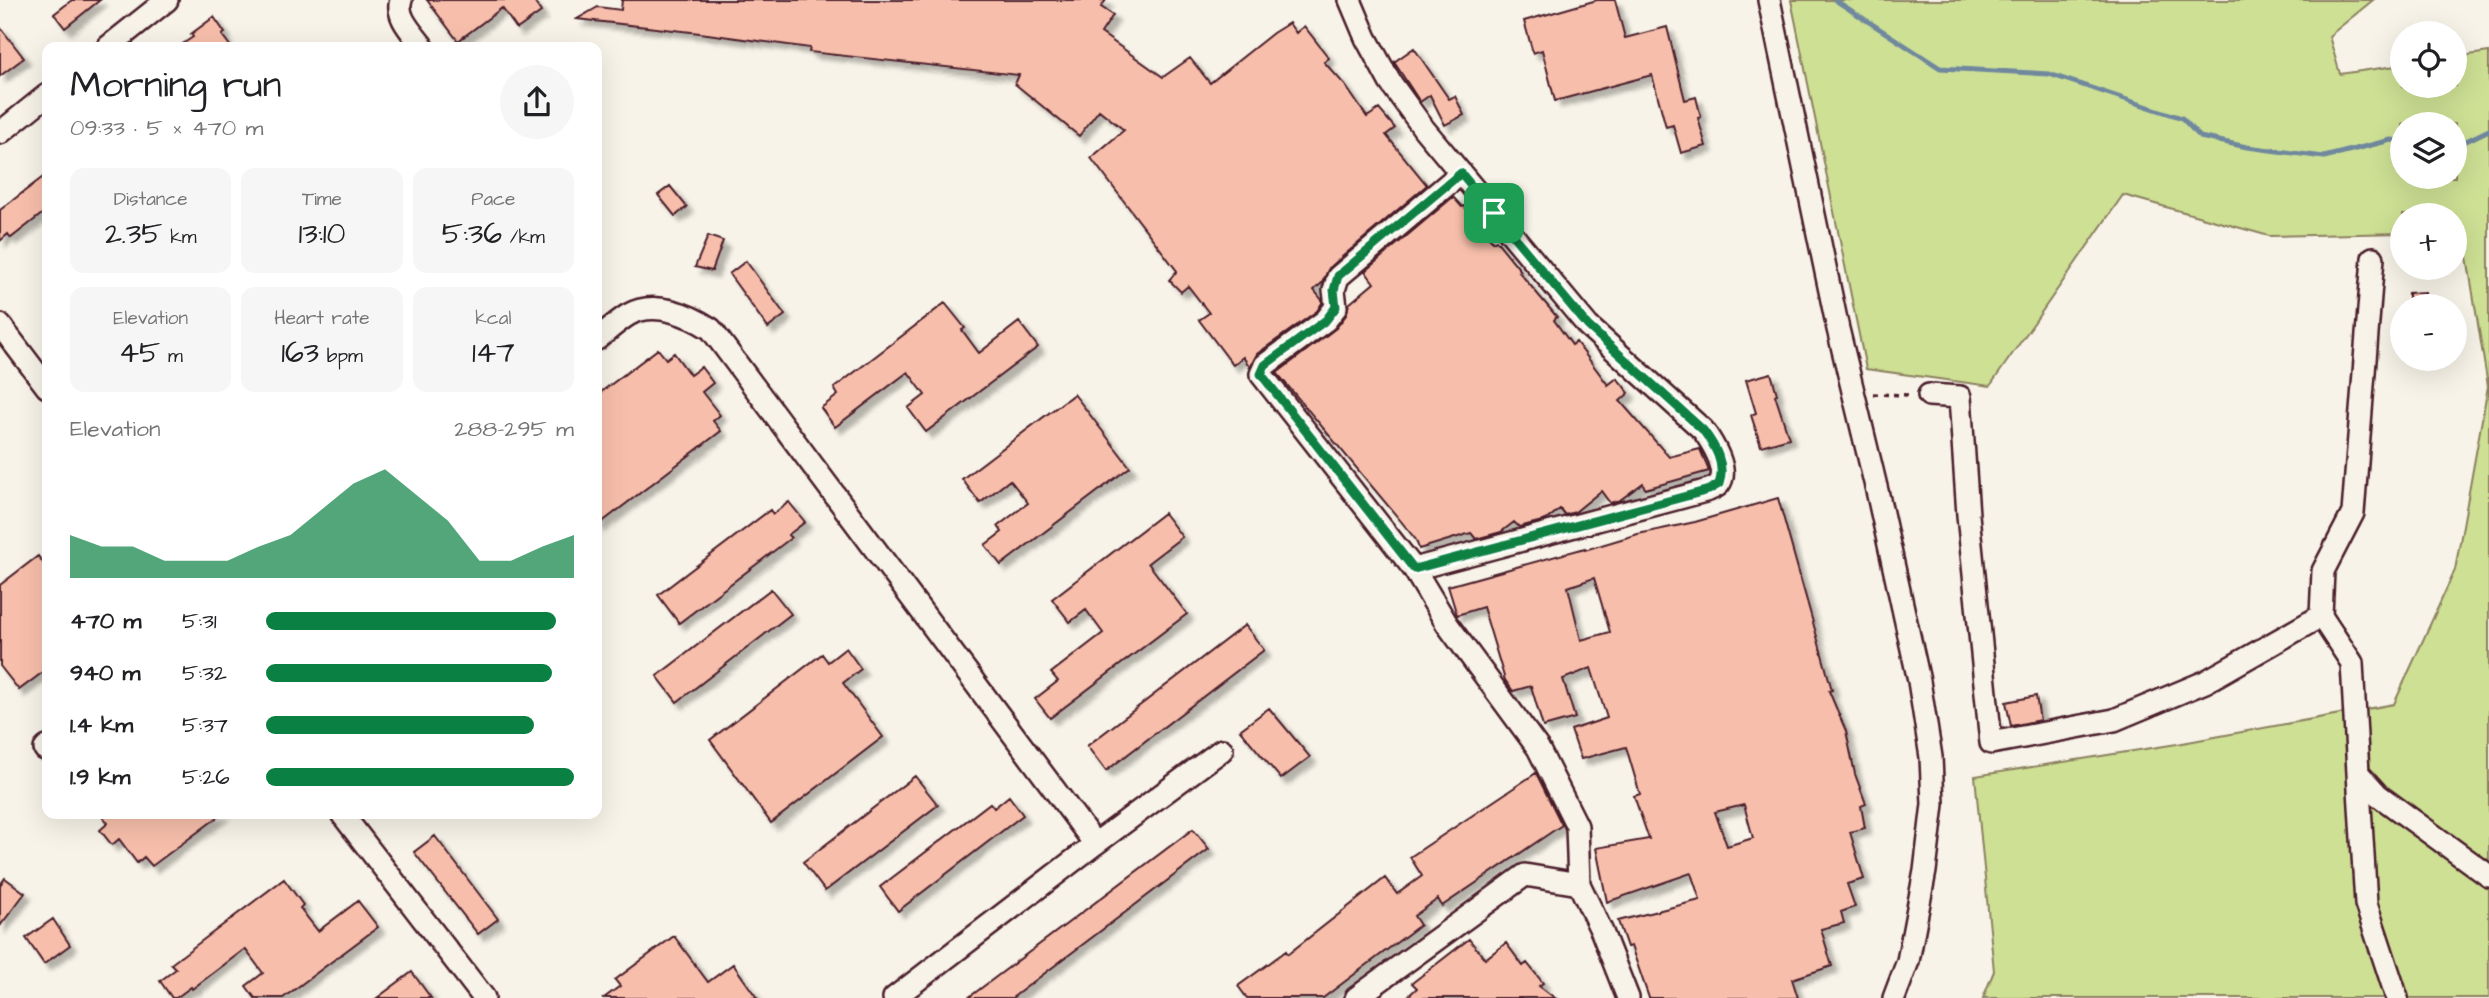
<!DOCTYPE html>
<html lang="en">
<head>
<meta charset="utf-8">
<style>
	body { margin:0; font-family:"Architects Daughter",sans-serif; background:#f6f6f6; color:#202124; height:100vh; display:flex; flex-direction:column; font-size:26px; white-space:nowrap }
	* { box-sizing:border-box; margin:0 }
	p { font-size:23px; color:#757577 }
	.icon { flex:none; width:38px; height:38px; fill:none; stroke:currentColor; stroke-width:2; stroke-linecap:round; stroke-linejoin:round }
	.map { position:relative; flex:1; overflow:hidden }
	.panel { position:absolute; left:42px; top:42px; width:560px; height:777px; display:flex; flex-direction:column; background:#fff; border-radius:14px; box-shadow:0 7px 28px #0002 }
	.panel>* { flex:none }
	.controls { position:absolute; left:2390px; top:21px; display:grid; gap:14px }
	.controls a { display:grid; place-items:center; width:77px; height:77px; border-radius:50%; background:#fff; box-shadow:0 7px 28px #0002; font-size:35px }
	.pin { position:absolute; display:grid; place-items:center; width:60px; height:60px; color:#fff; margin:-30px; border-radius:14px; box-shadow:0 4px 10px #0006 }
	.round { display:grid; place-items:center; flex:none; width:74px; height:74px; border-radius:37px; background:#f6f6f6 }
	.overview { display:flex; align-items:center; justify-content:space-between; height:119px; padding:0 28px }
	h1 { font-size:38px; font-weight:600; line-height:52px }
	.figures { display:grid; grid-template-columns:repeat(3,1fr); gap:10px; height:119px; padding:7px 28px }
	.figures div { display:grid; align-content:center; border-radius:14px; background:#f6f6f6; text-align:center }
	.figures b { font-size:30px; font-weight:600 }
	.figures small { font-size:19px; font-weight:400 }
	.figures p { font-size:19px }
	.chart { height:196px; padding:14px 28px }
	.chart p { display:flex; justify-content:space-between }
	.chart svg { width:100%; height:126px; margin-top:7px; fill:#0b8043; opacity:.7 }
	ul { padding:0 28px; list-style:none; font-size:23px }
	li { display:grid; grid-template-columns:112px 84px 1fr; align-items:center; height:52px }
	li i { height:18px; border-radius:9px; background:#0b8043 }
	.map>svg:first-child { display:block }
	.green { fill:#cde094; stroke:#8c8060; stroke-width:2; fill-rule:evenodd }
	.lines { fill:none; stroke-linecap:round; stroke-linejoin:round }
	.stream { stroke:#70889e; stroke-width:5 }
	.building { fill:#f7bfab; stroke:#4a1f2b; stroke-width:2; fill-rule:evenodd; filter:url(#shadow) }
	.minor-casing { stroke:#4a1f2b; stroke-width:26 }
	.path { stroke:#4a1f2b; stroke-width:3.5; stroke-dasharray:5 5; stroke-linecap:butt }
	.minor { stroke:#f7f3e8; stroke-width:21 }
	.route-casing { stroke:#fff; stroke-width:14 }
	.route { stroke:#0b8043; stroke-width:9 }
</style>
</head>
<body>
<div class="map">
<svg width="2489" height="998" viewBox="0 0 2489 998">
	<defs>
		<filter id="shadow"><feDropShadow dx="6" dy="6" stdDeviation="2" flood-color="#0004"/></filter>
	</defs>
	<rect width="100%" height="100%" fill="#f7f3e8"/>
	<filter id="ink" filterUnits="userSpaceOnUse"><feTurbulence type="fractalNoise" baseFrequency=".0143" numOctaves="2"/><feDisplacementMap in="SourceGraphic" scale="14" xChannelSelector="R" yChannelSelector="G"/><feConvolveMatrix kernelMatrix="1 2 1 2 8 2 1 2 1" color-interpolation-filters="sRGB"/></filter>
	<g filter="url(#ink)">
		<!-- green -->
		<path class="green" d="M1791,0h582l-44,36 11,38 63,-9v21h52v-29l34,-5v946h-506l11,-27 -19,-195 202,-32 217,-40 61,-134 33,-184 -25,-154h-8v-17h-52v18l-134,3 -146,-41 -133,191 -124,-17zM2403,124h52v53h-52z"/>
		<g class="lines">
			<!-- stream -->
			<path class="stream" d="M1835,0l105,68 109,6 133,44 18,19 47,10 77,10 67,-17 12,1
				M2455,143l5,1 29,-14"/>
		</g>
		<!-- building -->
		<path class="building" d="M72,0h28l-35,28 -11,-14z
			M427,0h106l8,12 -24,17 -15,-21 -44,33z
			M622,0h484l-5,7 12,8 -12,18 62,44 27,-19 20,25 63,-50 16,-10 7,10 8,-7 25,32 -5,4 21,23 22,32 12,-8 16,19 -9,7 41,50 -98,83 -7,15 -8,7 8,10v3l-5,8 -60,43 -7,13 -7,-10 -10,8 -34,-45 10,-7 -21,-27 -7,6 -12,-12 8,-9 -86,-113 33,-28 -25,-20 -20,26 -64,-52 4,-9 -210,-23 1,-4 -110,-15 -123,-14 21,-12 23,3z
			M1597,0h18l10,38 42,-11 18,73 11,-3 5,20 -3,1 8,28 -25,7 -8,-28 -7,2 -14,-52 -97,26 -13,-51 -9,3 -9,-32z
			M214,17l11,16 -3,2 9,12h-53l15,-10 -2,-3z
			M0,27l24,31 -24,18z
			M1414,48l35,51 6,-3 9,19 -19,10 -15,-30 -10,7 -26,-40z
			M47,174v36l-36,28 -3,-4 -8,7v-31z
			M670,186l17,21 -12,9 -17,-21z
			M1453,197l9,10 2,-1 29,36 3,-2 25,31 -2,1 38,45 -3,3 18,25 4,-3 32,43 9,-7 12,15 -9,8 49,56 31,-8 9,22 -64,18 -2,-6 -23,17 -10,3 -9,-12 -26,21 -10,3 -5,-6 -14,11 -27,7 -5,-5 -13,10 -25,7 -5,-6 -52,16 -3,-9 -16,-20 -123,-147 59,-45 10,-13 3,-11 25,-21 -9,-12z
			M708,236l15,5 -11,30 -17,-4z
			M746,261l39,54 -17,13 -39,-54z
			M2425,292v14h-17v-13z
			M945,303l20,25 -3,2 17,23 40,-31 19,25 -112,85 -18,-24 17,-13 -17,-23 -73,55 -14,-19 17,-13 -4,-7z
			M658,349l8,10 8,-6 16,22 11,-8 12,16 -11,9 18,23 -7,6 8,10 -124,95v-131z
			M1771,373l6,21 -2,1 14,43 -28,8 -10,-31 5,-2 -10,-33z
			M1074,394l56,73 -129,98 -16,-20 17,-13 -4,-6 30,-23 -18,-23 -30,23 -18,-24z
			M1778,498l54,192 -3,1 17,40 9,43 11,30 -5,2 4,22 -15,4 14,47 -17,5 8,23 -14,5 3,11 -23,6 11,37 -40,13 6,19h-149l-18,-52 -4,1 -9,-26 82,-21 -9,-27 -84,29 -11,-54 53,-9 -15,-43 6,-2 -14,-47 -45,12 -10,-29 36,-12 -16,-50 -28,11 12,39 -32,9 -12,-41 -18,5 -8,-11 -22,-73 -26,8 -9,-29 137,-38v2l53,-16 57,-12zM1594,578l16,54 -29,8 -13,-53zM1744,805l9,33 -26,8 -12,-34z
			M789,502l16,20 -17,13 3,3 -112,85 -21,-28 112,-85 3,4z
			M1164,513l18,24 -34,26 39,51 -137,104 -15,-19 23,-18 -7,-8 52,-40 -17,-23 -16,12 -18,-23z
			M38,556l9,12v101l-28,21 -19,-24v-81z
			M771,589l20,25 -114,88 -20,-26z
			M1245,625l19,25 -158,121 -19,-25z
			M846,648l15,21 -18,14 40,54 -112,86 -61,-83 112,-86 6,8z
			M2036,696l4,24 -29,6 -5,-24z
			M1269,708l41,49 -29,22 -41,-49z
			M1536,773l26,52 -120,81 -4,-7 -24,17 6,9 -97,73h-76l-9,-12 48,-35 2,3 97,-76 12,16 25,-18 -12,-19z
			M915,776l23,29 -113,86 -22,-29z
			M1009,796l14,19 -125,96 -18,-24 110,-84 4,5z
			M101,814h121l-70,52 -8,-9 -7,6 -18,-24 -7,6 -12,-15 8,-7z
			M1193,829l16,20 -197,149h-44z
			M435,836l63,83 -20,15 -64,-82z
			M5,878l20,15 -25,33v-41z
			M284,879l19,26 -3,3 18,23 40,-30 20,26 -95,71h-28l-9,-12 17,-13 -18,-24 -53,40 -1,-2 -15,11h-4l-12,-17 16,-12 -5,-5z
			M53,919l17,26 -26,19 -18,-26z
			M674,936l34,46 25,-18 24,34h-153l16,-12 -5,-6z
			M1469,939l16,20 21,-16 17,23 4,-3 16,20 -4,3 16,12h-149l11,-10 -5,-5z
			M412,972l19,26h-54z"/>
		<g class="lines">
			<!-- minor casing -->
			<g class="minor-casing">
				<path id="minor" d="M401,0c-6,17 13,34 22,47
					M1350,0l16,38 24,44 34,47 164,197 115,104c8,11 27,40 16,54 -2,3 -7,4 -10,6l-295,79
					M1769,0l69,329 40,166 41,186 12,76 2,47 -8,67 -17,90 -14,37
					M108,47l59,-47
					M0,133l47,-38
					M1461,173l-123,104 -4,13 2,17 -10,13 -61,45 -4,9 153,195 33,55 91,124 39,78 2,58 23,48 26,66
					M0,325l47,62
					M597,339c10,-8 20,-17 31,-24 26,-15 60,-1 83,14l384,515 -201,154
					M1929,395l31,2 8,118 23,228 123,-23 91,-38 116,-66 31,47 6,110 20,22 111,81
					M2321,616l2,-45 30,-58 20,-255
					M45,749l2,-2
					M2358,773l8,131 31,94
					M342,814l142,184
					M1095,844l127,-94
					M1356,998l169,-123 54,9"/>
			</g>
			<!-- path -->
			<path class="path" d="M1873,394l38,1"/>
			<!-- minor -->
			<use href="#minor" class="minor"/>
		</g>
	</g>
	<g class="lines" filter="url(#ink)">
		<!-- route casing -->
		<g class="route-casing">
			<path id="route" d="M1461,173l127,153 115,104c12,16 23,34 16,54l-10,6 -295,79 -153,-195 4,-9 61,-45 10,-13 -2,-17 4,-14z"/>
		</g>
		<!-- route -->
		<use href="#route" class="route"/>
	</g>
</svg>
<div class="controls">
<a><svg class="icon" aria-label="locate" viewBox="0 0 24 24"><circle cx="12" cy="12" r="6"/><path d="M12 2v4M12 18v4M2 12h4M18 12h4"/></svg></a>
<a><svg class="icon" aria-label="layers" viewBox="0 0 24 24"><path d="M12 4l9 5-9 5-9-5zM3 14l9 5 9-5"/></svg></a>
<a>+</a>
<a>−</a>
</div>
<div class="pin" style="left:1494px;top:213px;background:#1e9e55"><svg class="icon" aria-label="arrive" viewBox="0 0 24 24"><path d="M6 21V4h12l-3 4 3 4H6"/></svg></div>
<section class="panel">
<div class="overview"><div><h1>Morning run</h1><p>09:33 · 5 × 470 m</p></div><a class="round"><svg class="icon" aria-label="share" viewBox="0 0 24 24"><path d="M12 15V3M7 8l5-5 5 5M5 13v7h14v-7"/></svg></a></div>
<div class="figures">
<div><p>Distance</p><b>2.35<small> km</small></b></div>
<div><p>Time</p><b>13:10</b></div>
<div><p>Pace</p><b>5:36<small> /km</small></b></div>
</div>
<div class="figures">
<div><p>Elevation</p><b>45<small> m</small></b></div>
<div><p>Heart rate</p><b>163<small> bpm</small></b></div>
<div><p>kcal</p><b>147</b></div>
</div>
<div class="chart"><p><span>Elevation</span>288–295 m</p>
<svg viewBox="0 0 160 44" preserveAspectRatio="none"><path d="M0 44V29L10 33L20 33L30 38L40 38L50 38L60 33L70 29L80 20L90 11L100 6L110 15L120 24L130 38L140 38L150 33L160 29V44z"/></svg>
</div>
<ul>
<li><b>470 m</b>5:31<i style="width:94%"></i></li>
<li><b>940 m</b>5:32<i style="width:93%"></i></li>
<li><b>1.4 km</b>5:37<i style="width:87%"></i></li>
<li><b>1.9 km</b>5:26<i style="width:100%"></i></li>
</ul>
</section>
</div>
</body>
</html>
